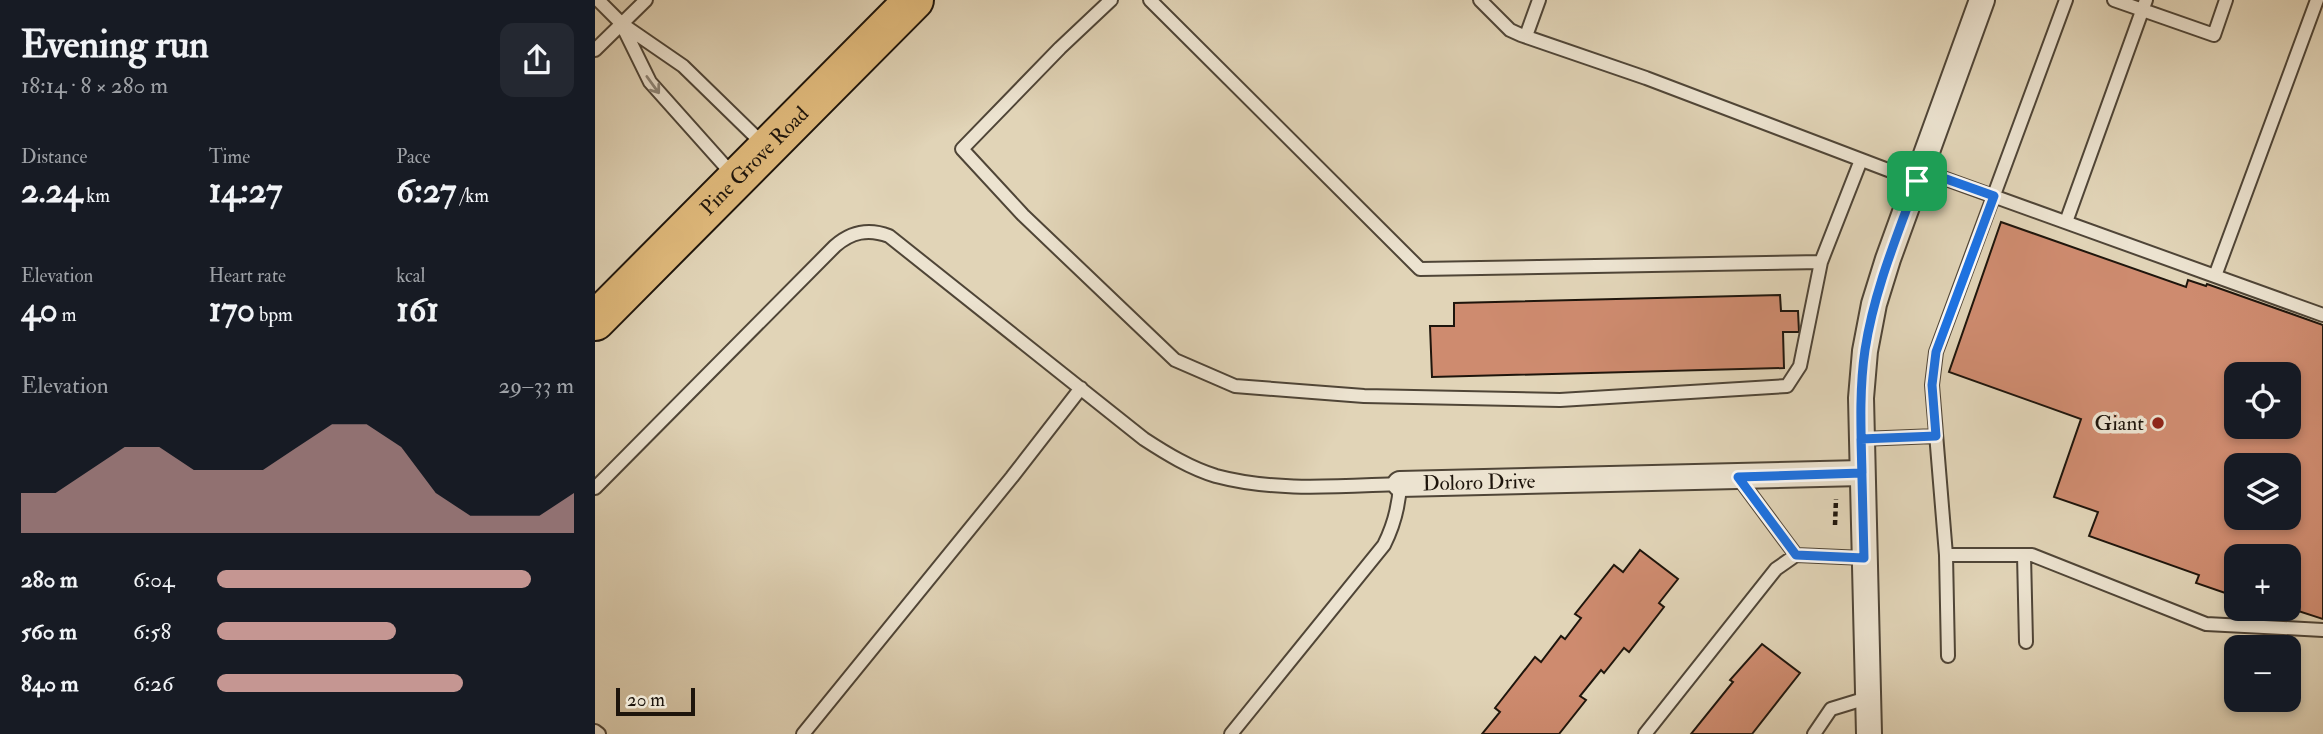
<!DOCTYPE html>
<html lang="en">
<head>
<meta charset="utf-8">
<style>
	body { margin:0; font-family:"IM FELL Double Pica",serif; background:#242831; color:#f1f3f6; height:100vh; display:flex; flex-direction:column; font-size:26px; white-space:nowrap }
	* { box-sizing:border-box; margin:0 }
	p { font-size:23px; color:#9ea1a6 }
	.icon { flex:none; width:38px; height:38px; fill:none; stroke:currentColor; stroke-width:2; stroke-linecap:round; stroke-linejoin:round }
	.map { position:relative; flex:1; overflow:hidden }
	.panel { display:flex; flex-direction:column; background:#171b24; width:595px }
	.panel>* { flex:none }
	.buttons { position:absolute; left:1629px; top:362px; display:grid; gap:14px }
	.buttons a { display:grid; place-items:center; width:77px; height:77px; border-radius:14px; background:#171b24; box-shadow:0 4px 10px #0003; font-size:35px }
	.scale { position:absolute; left:21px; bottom:18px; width:79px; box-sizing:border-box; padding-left:7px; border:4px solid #1e150c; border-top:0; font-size:19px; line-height:24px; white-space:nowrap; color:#1e150c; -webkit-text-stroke:5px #ece3d0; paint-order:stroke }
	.pin { position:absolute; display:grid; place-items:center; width:60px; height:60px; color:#fff; margin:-30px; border-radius:14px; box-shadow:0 4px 10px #0006 }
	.round { display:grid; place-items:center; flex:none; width:74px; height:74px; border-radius:14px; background:#242831 }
	.summary { display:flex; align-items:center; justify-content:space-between; height:119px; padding:0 21px }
	h1 { font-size:38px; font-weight:700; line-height:52px }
	.stats { display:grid; grid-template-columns:repeat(3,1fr); gap:10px; height:119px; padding:7px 21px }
	.stats div { display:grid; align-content:center }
	.stats b { font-size:35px; font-weight:700 }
	.stats small { font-size:19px; font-weight:400 }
	.stats p { font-size:19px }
	.chart { height:196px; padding:14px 21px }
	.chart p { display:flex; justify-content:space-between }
	.chart svg { width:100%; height:126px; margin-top:7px; fill:#c59692; opacity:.7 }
	ul { padding:0 21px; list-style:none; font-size:23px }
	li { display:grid; grid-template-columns:112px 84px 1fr; align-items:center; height:52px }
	li i { height:18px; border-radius:9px; background:#c59692 }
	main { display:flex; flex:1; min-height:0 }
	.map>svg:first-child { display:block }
	.building { fill:#ce8b6f; stroke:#1e150c; stroke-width:2; fill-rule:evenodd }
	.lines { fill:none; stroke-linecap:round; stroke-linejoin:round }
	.service-casing { stroke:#4f4537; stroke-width:16 }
	.minor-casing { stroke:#4f4537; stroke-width:28 }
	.primary-casing { stroke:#1e150c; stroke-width:42 }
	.path { stroke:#1e150c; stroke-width:4.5; stroke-dasharray:5 3.5; stroke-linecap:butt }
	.service { stroke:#ece3d0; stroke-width:12 }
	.minor { stroke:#ece3d0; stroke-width:24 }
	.primary { stroke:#e0ba7c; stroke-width:38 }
	.oneway { stroke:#8f8678 }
	.route-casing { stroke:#fff; stroke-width:14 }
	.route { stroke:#1a73e8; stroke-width:9 }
	.poi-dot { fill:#8f2418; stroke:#ece3d0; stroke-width:2.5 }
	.labels { text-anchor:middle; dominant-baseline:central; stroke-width:7; stroke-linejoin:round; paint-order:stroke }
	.street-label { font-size:21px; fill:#1e150c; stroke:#ece3d0 }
	.poi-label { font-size:21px; fill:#1e150c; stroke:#ece3d0; text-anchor:end }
</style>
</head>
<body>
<main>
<section class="panel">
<div class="summary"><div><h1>Evening run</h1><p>18:14 · 8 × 280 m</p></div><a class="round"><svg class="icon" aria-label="share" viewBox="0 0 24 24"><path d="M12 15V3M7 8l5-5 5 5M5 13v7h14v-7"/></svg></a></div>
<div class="stats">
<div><p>Distance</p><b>2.24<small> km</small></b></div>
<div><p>Time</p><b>14:27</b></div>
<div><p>Pace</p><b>6:27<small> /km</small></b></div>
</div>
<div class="stats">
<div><p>Elevation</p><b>40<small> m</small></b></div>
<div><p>Heart rate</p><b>170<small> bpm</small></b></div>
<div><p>kcal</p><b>161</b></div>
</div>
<div class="chart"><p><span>Elevation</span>29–33 m</p>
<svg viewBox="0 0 160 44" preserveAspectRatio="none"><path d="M0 44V30L10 30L20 22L30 14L40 14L50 22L60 22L70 22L80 14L90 6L100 6L110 14L120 30L130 38L140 38L150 38L160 30V44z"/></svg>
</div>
<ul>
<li><b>280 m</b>6:04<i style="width:88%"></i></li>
<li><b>560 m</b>6:58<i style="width:50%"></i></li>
<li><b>840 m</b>6:26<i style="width:69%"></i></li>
</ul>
</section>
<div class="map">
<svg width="1728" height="734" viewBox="0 0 1728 734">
	<rect width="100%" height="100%" fill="#e1d4b7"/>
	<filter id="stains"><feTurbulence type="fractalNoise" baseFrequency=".00286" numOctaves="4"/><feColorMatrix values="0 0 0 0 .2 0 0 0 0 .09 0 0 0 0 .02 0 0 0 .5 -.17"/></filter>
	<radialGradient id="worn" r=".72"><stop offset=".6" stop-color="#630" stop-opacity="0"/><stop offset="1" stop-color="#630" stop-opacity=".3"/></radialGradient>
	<!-- building -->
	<path class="building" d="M1406,222l185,65 2,-7 18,6 1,-2 116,41v294l-34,-11v-52h-52v41l-41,-14 3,-8 -110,-39 9,-24 -44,-15 27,-78 -132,-47zM1642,374h52v53h-52zM1642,466h52v52h-52z
		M1185,295l1,16h17l1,21h-16l1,36 -352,9 -2,-51h24v-23z
		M1045,550l38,29 -19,24 5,4 -35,45 -5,-4 -20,25 -3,-3 -21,26 6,4 -27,34h-77l18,-22 -5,-4 40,-51 6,5 20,-26 4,3 16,-21 -6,-4 39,-49 9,7z
		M1167,644l38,29 -48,61h-61l42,-52 -3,-2z"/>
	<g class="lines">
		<!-- service casing -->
		<g class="service-casing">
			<path id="service" d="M3,0l24,24 61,42 80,78
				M516,0l-51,48 -98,101 61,66 152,145 60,26 129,10 196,4 227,-14 13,-20 21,-104
				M555,0l270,269 401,-7 40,-102
				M885,0l30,30 11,5 125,43 271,103
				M1519,0l100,35 12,-35
				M27,25l28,57 83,93
				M931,36l13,-36
				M0,50l51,-50
				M1326,170l402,145
				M1471,222l80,-222
				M1620,276l102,-276
				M1266,439l75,-3
				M1143,477l58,78 68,3
				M0,488l240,-242c16,-14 33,-18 54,-10l255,203c23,15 46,29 72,37 60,16 123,10 184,8 -1,23 -6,41 -16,61l-153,189
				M1351,555l-14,-170 4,-33 130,-352
				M1429,555l2,87
				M1353,656l-2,-101h86l174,69 117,6
				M0,731l4,3
				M208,734l209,-257 69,-89
				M1050,734l131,-165 20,-14
				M1219,734l17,-25 36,-11"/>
		</g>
		<!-- minor casing -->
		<g class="minor-casing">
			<g id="minor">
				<path id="s1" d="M805,484l462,-11"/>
				<path d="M1274,734l-8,-336 4,-47 9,-47 14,-45 94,-259"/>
			</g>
		</g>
		<!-- primary casing -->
		<g class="primary-casing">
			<g id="primary">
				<path id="s2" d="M0,321l319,-321"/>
			</g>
		</g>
		<!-- path -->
		<path class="path" d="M1240,525l1,-26"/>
		<!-- service -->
		<use href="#service" class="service"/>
		<!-- minor -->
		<use href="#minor" class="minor"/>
		<!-- primary -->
		<use href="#primary" class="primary"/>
	</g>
	<!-- one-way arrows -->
	<defs><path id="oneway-shaft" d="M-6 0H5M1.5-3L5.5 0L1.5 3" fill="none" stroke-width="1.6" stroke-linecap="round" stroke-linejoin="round" transform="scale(1.75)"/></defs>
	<use class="oneway" href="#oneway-shaft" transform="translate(58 85) rotate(54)"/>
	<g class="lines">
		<!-- route casing -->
		<g class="route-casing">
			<path id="route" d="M1322,181c-20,55 -43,110 -52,169 -6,40 -4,82 -3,123l-124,4 58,78 68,3 -3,-119 75,-3 -4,-51 4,-33 58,-156 -73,-26 -4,11"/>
		</g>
		<!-- route -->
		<use href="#route" class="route"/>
	</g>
	<!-- markers -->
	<circle class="poi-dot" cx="1563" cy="423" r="7"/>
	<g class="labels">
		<!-- street labels -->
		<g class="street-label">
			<text stroke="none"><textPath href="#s2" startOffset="226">Pine Grove Road</textPath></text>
			<text stroke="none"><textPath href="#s1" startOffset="79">Doloro Drive</textPath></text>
		</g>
		<!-- poi labels -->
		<g class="poi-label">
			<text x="1549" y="423">Giant</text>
		</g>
	</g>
	<rect width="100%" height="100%" filter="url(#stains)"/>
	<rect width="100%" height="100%" fill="url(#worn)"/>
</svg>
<div class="buttons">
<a><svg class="icon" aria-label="locate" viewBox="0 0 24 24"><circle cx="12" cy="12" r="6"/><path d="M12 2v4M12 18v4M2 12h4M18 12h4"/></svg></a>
<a><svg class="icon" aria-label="layers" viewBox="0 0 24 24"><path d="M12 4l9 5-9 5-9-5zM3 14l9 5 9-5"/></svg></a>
<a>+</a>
<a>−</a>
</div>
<div class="scale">20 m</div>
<div class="pin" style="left:1322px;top:181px;background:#1e9e55"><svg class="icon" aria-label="arrive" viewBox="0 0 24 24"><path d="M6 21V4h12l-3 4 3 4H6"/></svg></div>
</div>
</main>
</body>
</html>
